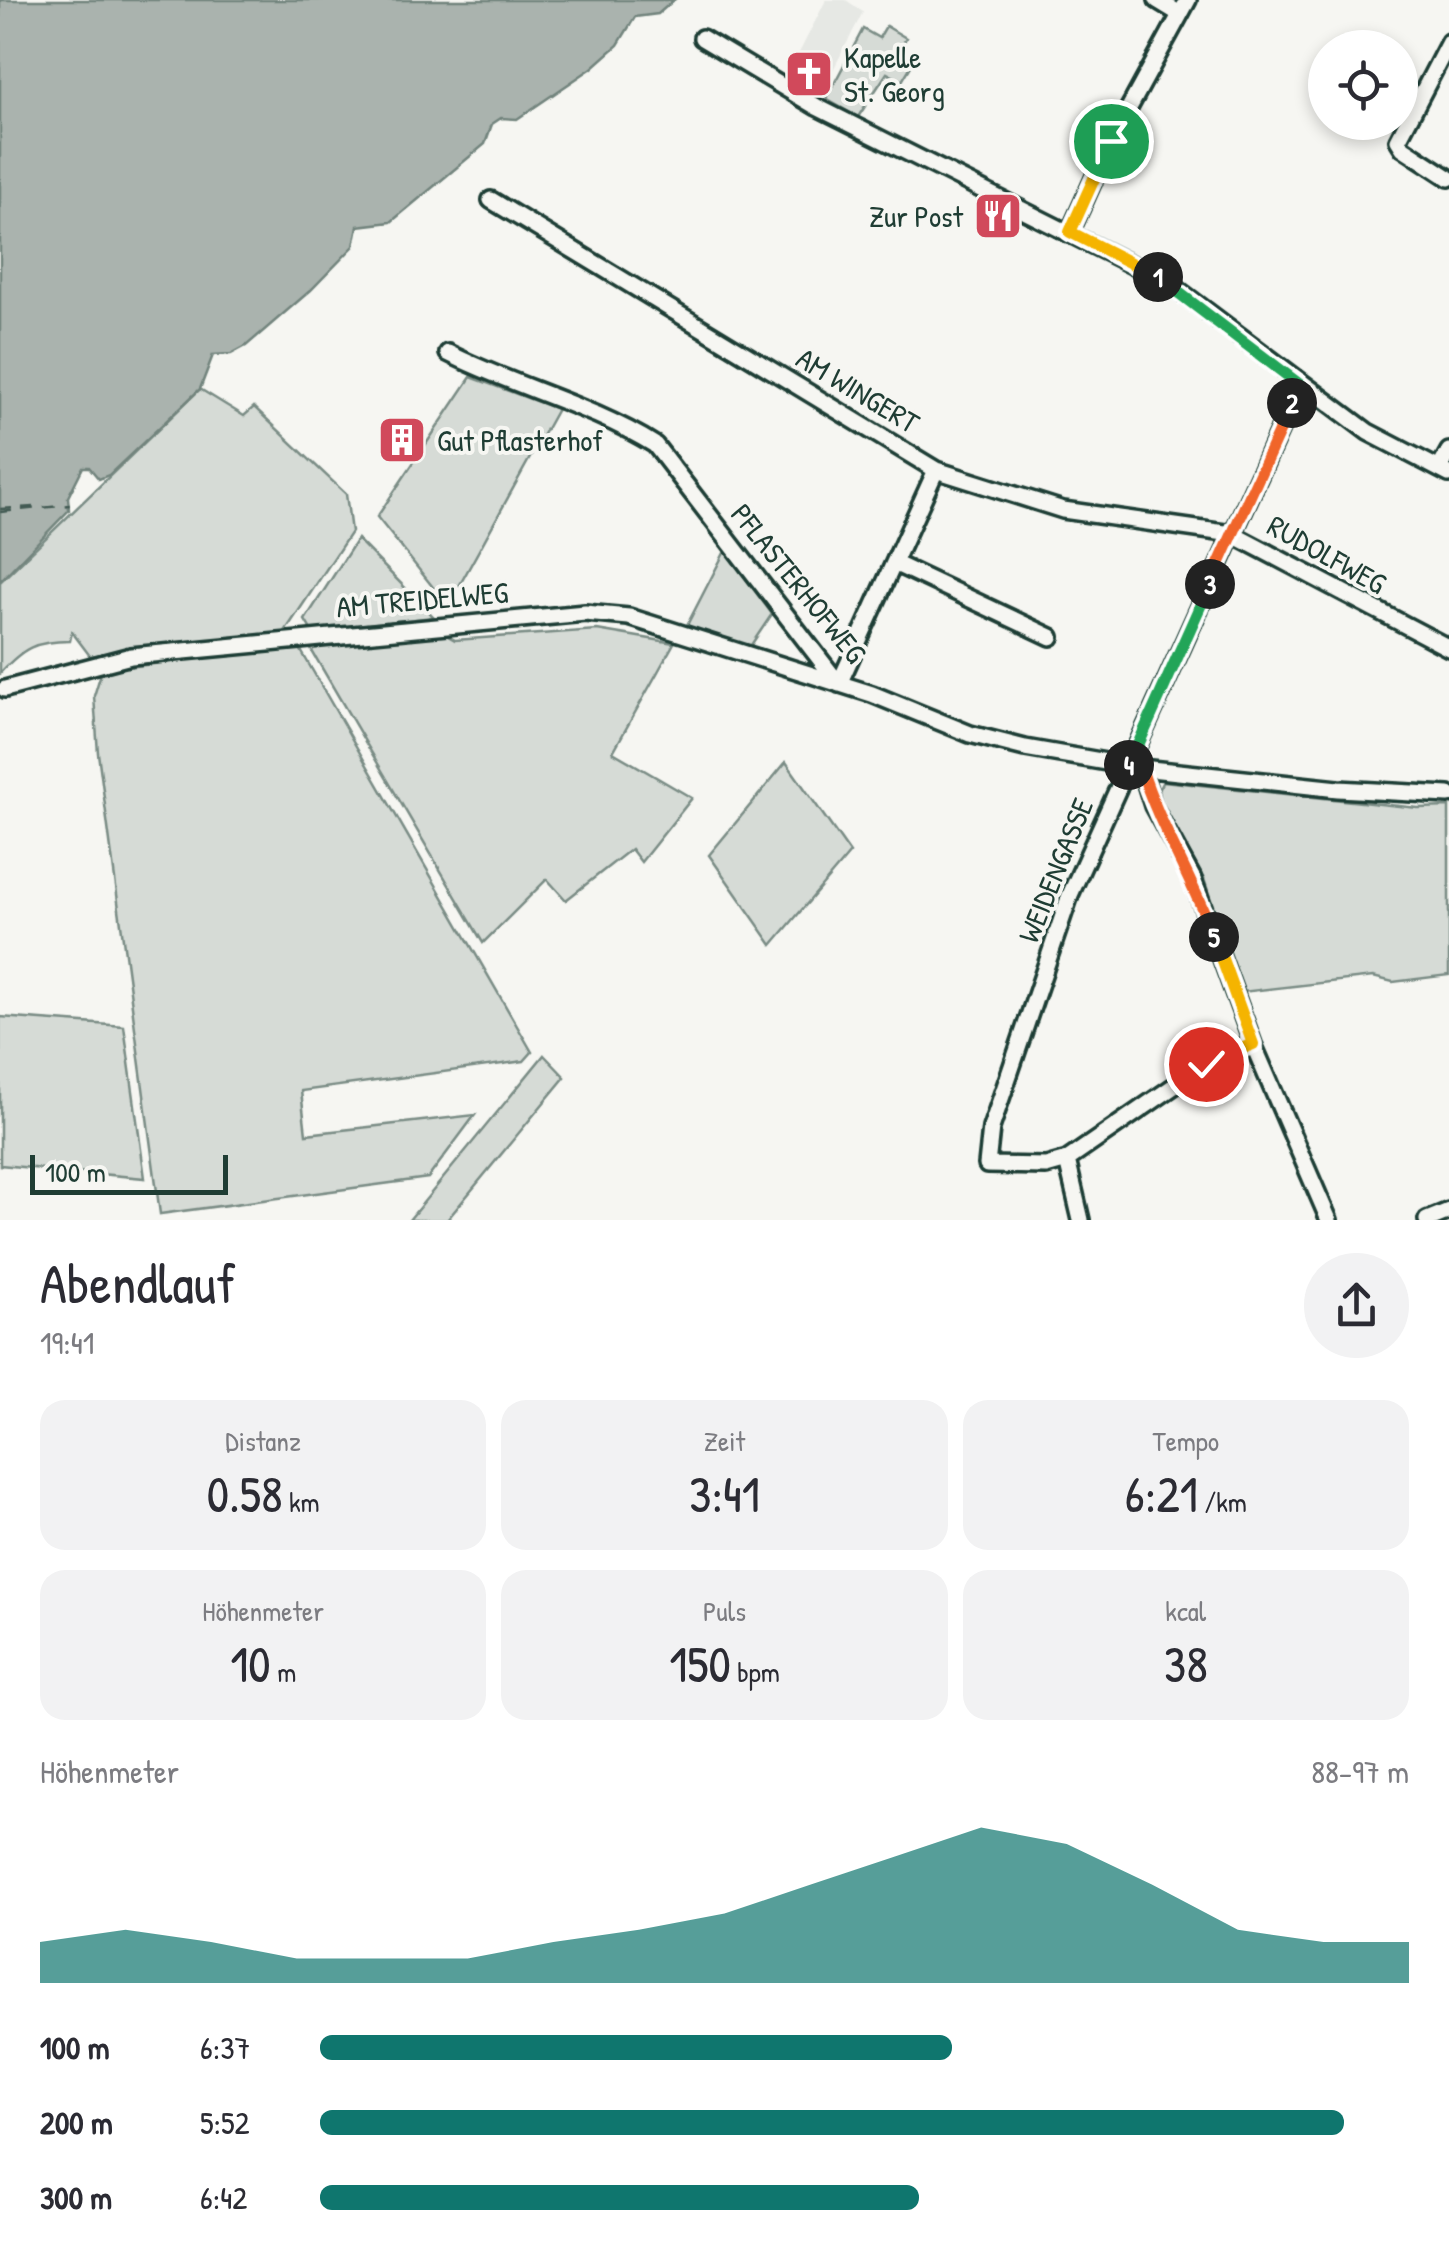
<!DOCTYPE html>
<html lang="de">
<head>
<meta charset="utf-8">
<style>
	body { margin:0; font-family:"Patrick Hand",sans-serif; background:#f2f2f3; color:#2b2b33; height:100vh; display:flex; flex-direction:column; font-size:38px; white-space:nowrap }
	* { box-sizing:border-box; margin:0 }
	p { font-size:32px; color:#7c7c81 }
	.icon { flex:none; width:55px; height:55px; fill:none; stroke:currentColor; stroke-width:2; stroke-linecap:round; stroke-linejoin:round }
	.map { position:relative; height:1220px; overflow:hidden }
	.drawer { display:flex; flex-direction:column; background:#fff; flex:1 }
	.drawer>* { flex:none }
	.controls { position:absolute; left:1308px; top:30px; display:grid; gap:20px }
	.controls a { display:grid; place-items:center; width:110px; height:110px; border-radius:50%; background:#fff; box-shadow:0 5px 15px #0003; font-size:50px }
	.scale { position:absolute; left:30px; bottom:25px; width:198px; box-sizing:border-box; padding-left:10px; border:5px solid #1f3d34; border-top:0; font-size:28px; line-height:35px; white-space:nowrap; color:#1f3d34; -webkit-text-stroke:8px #f6f6f2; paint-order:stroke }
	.pin { position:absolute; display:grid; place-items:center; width:85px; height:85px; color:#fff; margin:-42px; border:5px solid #fff; border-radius:50%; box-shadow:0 2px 10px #0007 }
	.km { position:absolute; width:50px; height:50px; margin:-25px; border-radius:50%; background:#222; color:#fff; font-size:28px; line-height:50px; text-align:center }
	.round { display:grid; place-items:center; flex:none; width:105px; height:105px; border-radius:52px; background:#f2f2f3 }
	.overview { display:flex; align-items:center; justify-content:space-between; height:170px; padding:0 40px }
	h1 { font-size:55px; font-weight:600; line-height:75px }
	.metrics { display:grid; grid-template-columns:repeat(3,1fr); gap:15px; height:170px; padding:10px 40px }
	.metrics div { display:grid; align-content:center; border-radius:25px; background:#f2f2f3; text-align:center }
	.metrics b { font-size:50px; font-weight:600 }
	.metrics small { font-size:28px; font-weight:400 }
	.metrics p { font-size:28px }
	.chart { height:280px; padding:20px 40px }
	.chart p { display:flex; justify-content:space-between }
	.chart svg { width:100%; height:180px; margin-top:10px; fill:#0f766e; opacity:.7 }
	ul { padding:0 40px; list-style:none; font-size:32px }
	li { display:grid; grid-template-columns:160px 120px 1fr; align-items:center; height:75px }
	li i { height:25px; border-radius:12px; background:#0f766e }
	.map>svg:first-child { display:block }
	.built { fill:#e6e8e4 }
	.green { fill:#d6dbd6; stroke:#7a8c85; stroke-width:2.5 }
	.water { fill:#aab3ae; stroke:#72847d; stroke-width:2.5 }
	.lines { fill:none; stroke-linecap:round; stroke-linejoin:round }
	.ferry { stroke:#425a52; stroke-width:2.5; stroke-dasharray:12 10; stroke-linecap:butt }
	.minor-casing { stroke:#1f3d34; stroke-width:22 }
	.minor { stroke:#f6f6f2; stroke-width:15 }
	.split-1-casing { stroke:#fff; stroke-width:20 }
	.split-2-casing { stroke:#fff; stroke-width:20 }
	.split-3-casing { stroke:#fff; stroke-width:20 }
	.split-4-casing { stroke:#fff; stroke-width:20 }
	.split-5-casing { stroke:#fff; stroke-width:20 }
	.split-6-casing { stroke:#fff; stroke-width:20 }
	.split-1 { stroke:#f5b400; stroke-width:12 }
	.split-2 { stroke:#22a559; stroke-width:12 }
	.split-3 { stroke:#f0652b; stroke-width:12 }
	.split-4 { stroke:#22a559; stroke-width:12 }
	.split-5 { stroke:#f0652b; stroke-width:12 }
	.split-6 { stroke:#f5b400; stroke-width:12 }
	.labels { text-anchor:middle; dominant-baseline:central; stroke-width:8; stroke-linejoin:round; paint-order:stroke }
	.poi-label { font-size:30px; fill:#1f3d34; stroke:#f6f6f2; text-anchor:start }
	.street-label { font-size:30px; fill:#1f3d34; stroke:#f6f6f2 }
</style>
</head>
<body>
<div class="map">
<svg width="1449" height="1220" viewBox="0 0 1449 1220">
	<rect width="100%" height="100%" fill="#f6f6f2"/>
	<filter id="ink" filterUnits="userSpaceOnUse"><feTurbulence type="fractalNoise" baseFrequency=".01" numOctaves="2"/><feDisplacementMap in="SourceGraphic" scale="20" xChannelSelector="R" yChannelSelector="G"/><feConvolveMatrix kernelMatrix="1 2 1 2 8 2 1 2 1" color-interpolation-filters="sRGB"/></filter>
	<g filter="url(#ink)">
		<!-- built -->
		<path class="built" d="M826,0h20l17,12 -30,58 -34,-17z"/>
		<!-- green -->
		<path class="green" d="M886,26l20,12 -7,13 15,10 -12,20 -15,-8 -29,44 -32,-18 37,-70 16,9z
			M471,377l86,32 -109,197 -71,-89z
			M200,389l44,27 10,-9 92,87 5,38 -67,101 -194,23 -18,-24 -2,9c-35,0 -47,7 -70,32v-91z
			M357,539l77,78 -123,13 -6,-10z
			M725,551l47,63 -23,34 -64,-19z
			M597,630l77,13 -61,109 79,46 -51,64 -10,-13 -65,51 -19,-21 -64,64 -174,-297 132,-14 14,8z
			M299,647l233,405 -8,9 -223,30 5,43 169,-19 -47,63 -268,36 -62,-461 -4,-57 8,-26z
			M786,762l64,91 -78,92 -63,-90z
			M1163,781l255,27 31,-1v168l-56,7 -20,-5 -131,15 -38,-113 -43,-76 -4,-11z
			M0,1017l124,9 21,152 -145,-13z
			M544,1055l21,22 -118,143h-38z"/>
		<!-- water -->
		<path class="water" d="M0,0h674l-16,14 -23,3 -17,28 -26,23 -75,51 -16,-1 -9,6 -7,20 -94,78 -33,4 -4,20 -43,44 -65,56 -15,8 -18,1 -13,34 -91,86 -10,4 -10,-12h-6l-15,30 1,13 -69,71z"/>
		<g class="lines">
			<!-- ferry -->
			<path class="ferry" d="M0,509l33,-2
				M0,512l70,-7"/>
			<!-- minor casing -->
			<g class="minor-casing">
				<path id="minor" d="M1157,0l23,14
					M702,38l115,69 355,178 196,147 81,42
					M1449,42l-51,98 5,8 46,30
					M491,200l445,270 127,40 169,24 217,114
					M1070,232l41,-91 77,-141
					M448,353c67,34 143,52 207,92l184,239
					M1439,469l10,-18
					M894,563l157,74
					M839,684l97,-214
					M5,689l126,-33 454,-43 44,4 243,77 98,40 55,14 116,20 197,21 111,6
					M1141,768l12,38 39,71 61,167 76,176
					M1253,1044l-47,20 -139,96 -21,6 -59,-1 4,-37 79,-233 230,-510
					M1067,1160l14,60
					M1427,1220l22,-9"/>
			</g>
			<!-- minor -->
			<use href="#minor" class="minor"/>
		</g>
	</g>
	<g class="lines" filter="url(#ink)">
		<!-- split-1 casing -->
		<g class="split-1-casing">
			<path id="split-1" d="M1111,141l-41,91 88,45"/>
		</g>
		<!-- split-2 casing -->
		<g class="split-2-casing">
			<path id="split-2" d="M1158,277l142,108 -8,18"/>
		</g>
		<!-- split-3 casing -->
		<g class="split-3-casing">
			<path id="split-3" d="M1210,584l82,-181"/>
		</g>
		<!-- split-4 casing -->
		<g class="split-4-casing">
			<path id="split-4" d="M1129,765l81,-181"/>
		</g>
		<!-- split-5 casing -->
		<g class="split-5-casing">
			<path id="split-5" d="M1129,765l12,3c18,58 51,110 73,169"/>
		</g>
		<!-- split-6 casing -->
		<g class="split-6-casing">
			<path id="split-6" d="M1206,1064l47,-20 -39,-107"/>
		</g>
		<!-- split-1 -->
		<use href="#split-1" class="split-1"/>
		<!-- split-2 -->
		<use href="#split-2" class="split-2"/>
		<!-- split-3 -->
		<use href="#split-3" class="split-3"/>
		<!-- split-4 -->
		<use href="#split-4" class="split-4"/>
		<!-- split-5 -->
		<use href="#split-5" class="split-5"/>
		<!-- split-6 -->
		<use href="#split-6" class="split-6"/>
	</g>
	<!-- icons -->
	<defs>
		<g id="church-square" transform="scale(2.5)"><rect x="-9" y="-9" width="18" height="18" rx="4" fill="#d1495b" stroke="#f6f6f2"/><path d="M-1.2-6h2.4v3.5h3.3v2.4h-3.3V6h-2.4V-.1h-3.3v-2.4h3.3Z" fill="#fff"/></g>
		<g id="restaurant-square" transform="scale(2.5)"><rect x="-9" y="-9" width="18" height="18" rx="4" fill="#d1495b" stroke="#f6f6f2"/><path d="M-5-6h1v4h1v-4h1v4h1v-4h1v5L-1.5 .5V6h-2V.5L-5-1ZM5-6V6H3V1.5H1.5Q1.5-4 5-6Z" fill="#fff"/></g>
		<g id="building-square" transform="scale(2.5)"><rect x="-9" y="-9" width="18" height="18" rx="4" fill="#d1495b" stroke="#f6f6f2"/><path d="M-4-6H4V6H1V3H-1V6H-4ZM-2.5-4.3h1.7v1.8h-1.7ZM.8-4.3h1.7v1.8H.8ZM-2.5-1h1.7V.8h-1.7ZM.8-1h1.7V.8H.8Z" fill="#fff"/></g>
	</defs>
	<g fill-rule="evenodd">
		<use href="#church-square" x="809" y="74"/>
		<use href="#restaurant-square" x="998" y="216"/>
		<use href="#building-square" x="402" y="440"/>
	</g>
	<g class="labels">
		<!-- poi labels -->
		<g class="poi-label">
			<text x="844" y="57">Kapelle<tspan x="844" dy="34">St. Georg</tspan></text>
			<text x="963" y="216" text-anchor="end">Zur Post</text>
			<text x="437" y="440">Gut Pflasterhof</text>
		</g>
		<!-- street labels -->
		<g class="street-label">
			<text transform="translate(858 390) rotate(31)">AM WINGERT</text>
			<text transform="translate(1327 554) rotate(29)">RUDOLFWEG</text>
			<text transform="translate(799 583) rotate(51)">PFLASTERHOFWEG</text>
			<text transform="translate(422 599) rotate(-5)">AM TREIDELWEG</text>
			<text transform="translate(1055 870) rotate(-68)">WEIDENGASSE</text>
		</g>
	</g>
</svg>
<div class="controls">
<a><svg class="icon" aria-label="locate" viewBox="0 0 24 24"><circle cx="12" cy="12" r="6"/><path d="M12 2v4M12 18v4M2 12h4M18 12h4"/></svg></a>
</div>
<div class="scale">100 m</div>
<div class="pin" style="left:1111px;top:141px;background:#1e9e55"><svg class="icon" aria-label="arrive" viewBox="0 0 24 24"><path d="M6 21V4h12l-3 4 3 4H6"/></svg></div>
<div class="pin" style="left:1206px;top:1064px;background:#d93025"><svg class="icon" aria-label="check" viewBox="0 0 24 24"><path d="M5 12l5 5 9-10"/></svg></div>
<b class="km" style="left:1158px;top:277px">1</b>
<b class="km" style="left:1292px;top:403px">2</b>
<b class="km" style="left:1210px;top:584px">3</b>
<b class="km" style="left:1129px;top:765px">4</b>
<b class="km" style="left:1214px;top:937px">5</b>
</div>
<section class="drawer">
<div class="overview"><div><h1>Abendlauf</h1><p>19:41</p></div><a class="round"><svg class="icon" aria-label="share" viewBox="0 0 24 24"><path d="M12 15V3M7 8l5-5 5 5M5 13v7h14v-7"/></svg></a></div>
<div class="metrics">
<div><p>Distanz</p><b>0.58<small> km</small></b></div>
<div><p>Zeit</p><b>3:41</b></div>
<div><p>Tempo</p><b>6:21<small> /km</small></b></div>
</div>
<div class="metrics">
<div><p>Höhenmeter</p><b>10<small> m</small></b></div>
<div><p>Puls</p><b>150<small> bpm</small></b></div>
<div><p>kcal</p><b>38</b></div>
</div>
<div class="chart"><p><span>Höhenmeter</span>88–97 m</p>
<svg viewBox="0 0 160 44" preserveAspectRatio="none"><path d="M0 44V34L10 31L20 34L30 38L40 38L50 38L60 34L70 31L80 27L90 20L100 13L110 6L120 10L130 20L140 31L150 34L160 34V44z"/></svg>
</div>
<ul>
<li><b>100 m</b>6:37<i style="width:58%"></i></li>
<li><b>200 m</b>5:52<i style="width:94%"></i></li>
<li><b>300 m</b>6:42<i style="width:55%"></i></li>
</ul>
</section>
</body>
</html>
